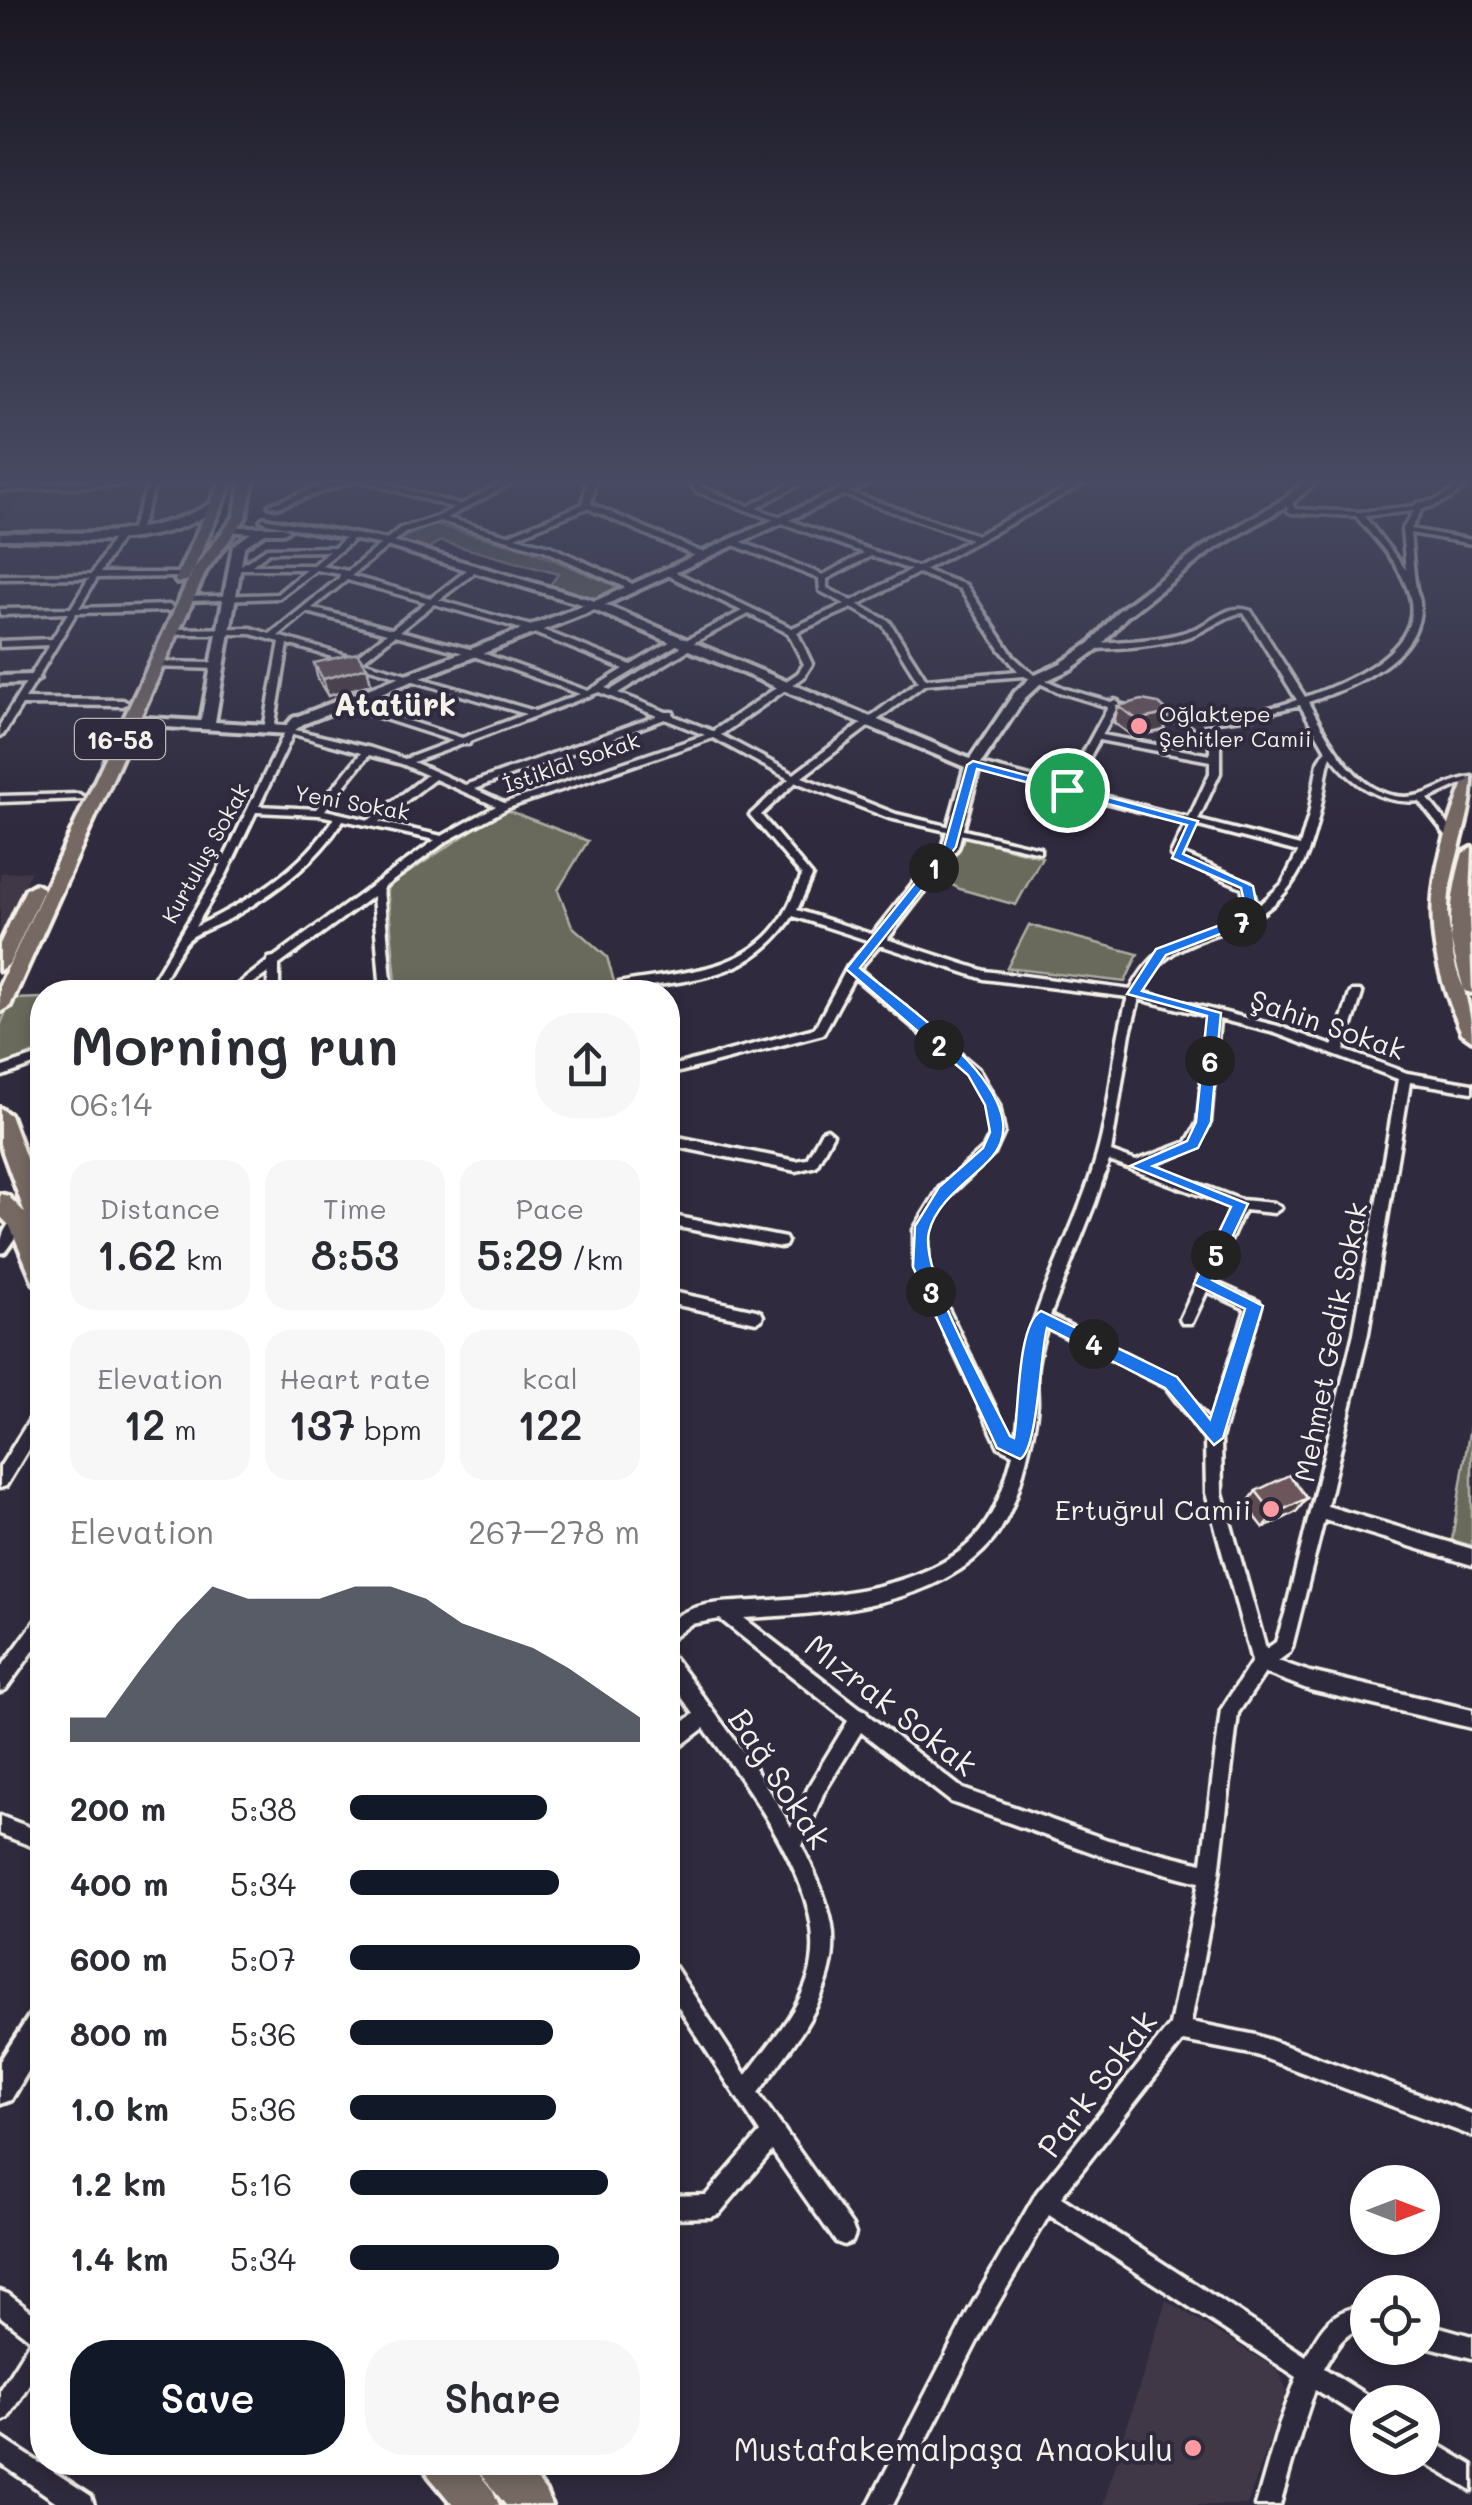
<!DOCTYPE html>
<html lang="en">
<head>
<meta charset="utf-8">
<style>
	body { margin:0; font-family:Mali,sans-serif; background:#f7f7f7; color:#2b2b33; height:100vh; display:flex; flex-direction:column; font-size:38px; white-space:nowrap }
	* { box-sizing:border-box; margin:0 }
	p { font-size:32px; color:#7c7c81 }
	.icon { flex:none; width:55px; height:55px; fill:none; stroke:currentColor; stroke-width:2; stroke-linecap:round; stroke-linejoin:round }
	.map { position:relative; flex:1; overflow:hidden }
	.details { position:absolute; left:30px; top:980px; width:650px; height:1495px; display:flex; flex-direction:column; background:#fff; border-radius:40px; box-shadow:0 5px 15px #0003 }
	.details>* { flex:none }
	.needle { width:65px; rotate:90deg }
	.controls { position:absolute; left:1350px; top:2165px; display:grid; gap:20px }
	.controls a { display:grid; place-items:center; width:90px; height:90px; border-radius:50%; background:#fff; box-shadow:0 5px 15px #0003; font-size:50px }
	.pin { position:absolute; display:grid; place-items:center; width:85px; height:85px; color:#fff; margin:-42px; border:5px solid #fff; border-radius:50%; box-shadow:0 2px 10px #0007 }
	.km { position:absolute; width:50px; height:50px; margin:-25px; border-radius:50%; background:#222; color:#fff; font-size:28px; line-height:50px; text-align:center }
	.round { display:grid; place-items:center; flex:none; width:105px; height:105px; border-radius:40px; background:#f7f7f7 }
	.head { display:flex; align-items:center; justify-content:space-between; height:170px; padding:0 40px }
	h1 { font-size:55px; font-weight:600; line-height:75px }
	.figures { display:grid; grid-template-columns:repeat(3,1fr); gap:15px; height:170px; padding:10px 40px }
	.figures div { display:grid; align-content:center; border-radius:25px; background:#f7f7f7; text-align:center }
	.figures b { font-size:42px; font-weight:600 }
	.figures small { font-size:28px; font-weight:400 }
	.figures p { font-size:28px }
	.chart { height:280px; padding:20px 40px }
	.chart p { display:flex; justify-content:space-between }
	.chart svg { width:100%; height:180px; margin-top:10px; fill:#111827; opacity:.7 }
	.cta { display:flex; gap:20px; margin-top:auto; padding:20px 40px }
	.cta a { flex:1; height:115px; border-radius:40px; background:#111827; color:#fff; font-size:40px; font-weight:600; line-height:115px; text-align:center }
	.cta a+a { background:#f7f7f7; color:#2b2b33 }
	ul { padding:0 40px; list-style:none; font-size:32px }
	li { display:grid; grid-template-columns:160px 120px 1fr; align-items:center; height:75px }
	li i { height:25px; border-radius:12px; background:#111827 }
	.map>svg:first-child { display:block }
	.built { fill:#413746 }
	.green { fill:#696a5b; stroke:#aeaea2; stroke-width:2.5 }
	.lines { fill:none; stroke-linecap:round; stroke-linejoin:round }
	.street-casing { stroke:#f4f1e8; stroke-width:7 }
	.secondary-casing { stroke:#f4f1e8; stroke-width:8 }
	.primary-casing { stroke:#f4f1e8; stroke-width:8 }
	.street { fill:#2f2a3d; fill-rule:evenodd }
	.secondary { fill:#2f2a3d; fill-rule:evenodd }
	.primary { fill:#766964; fill-rule:evenodd }
	.wall { fill:#5d4a4f; stroke:#f4f1e8; stroke-width:2.5 }
	.shaded-wall { fill:#4c3c40; stroke:#f4f1e8; stroke-width:2.5 }
	.building { fill:#6c565c; stroke:#f4f1e8; stroke-width:2.5 }
	.route { fill:#1a73e8; stroke:#fff; stroke-width:2.5; fill-rule:evenodd }
	.poi-dot { fill:#ff9aa2; stroke:#2f2a3d; stroke-width:4 }
	.labels { text-anchor:middle; dominant-baseline:central; stroke-width:8; stroke-linejoin:round; paint-order:stroke }
	.far-poi-label { font-size:22px; fill:#f4f1e8; stroke:#2f2a3d; text-anchor:start }
	.far-street-label { font-size:22px; fill:#f4f1e8; stroke:#2f2a3d }
	.shield { fill:#2f2a3d; stroke:#b9b5b5; stroke-width:2.5 }
	.shield-label { font-size:25px; font-weight:bold; fill:#f4f1e8 }
	.street-label { font-size:28px; fill:#f4f1e8; stroke:#2f2a3d }
	.poi-label { font-size:28px; fill:#f4f1e8; stroke:#2f2a3d; text-anchor:end }
	.far-district-label { font-size:32px; font-weight:bold; fill:#f4f1e8; stroke:#2f2a3d }
	.near-street-label { font-size:32px; fill:#f4f1e8; stroke:#2f2a3d }
	.near-poi-label { font-size:32px; fill:#f4f1e8; stroke:#2f2a3d; text-anchor:end }
</style>
</head>
<body>
<div class="map">
<svg width="1472" height="2505" viewBox="0 0 1472 2505">
	<rect width="100%" height="100%" fill="#2f2a3d"/>
	<filter id="ink" filterUnits="userSpaceOnUse"><feTurbulence type="fractalNoise" baseFrequency=".01" numOctaves="2"/><feDisplacementMap in="SourceGraphic" scale="20" xChannelSelector="R" yChannelSelector="G"/><feConvolveMatrix kernelMatrix="1 2 1 2 8 2 1 2 1" color-interpolation-filters="sRGB"/></filter>
	<g filter="url(#ink)">
		<!-- built -->
		<path class="built" d="M0,478h218l-13,29 -39,17 -41,7 -125,2v-11l24,-30h-24z
			M946,478h71l40,15 -82,42 -84,-30z
			M31,871l-31,64v-62z
			M1166,2300l112,70 9,21 -40,114h-144z"/>
		<!-- green -->
		<path class="green" d="M435,525l90,23 94,39 -21,13 -48,-15 8,-11 -118,-33 -14,9 -33,-9z
			M504,809l84,32 -30,49 14,36 35,31 10,35h-220l-10,-105z
			M962,836l80,21 -26,48 -56,-16 -23,-12z
			M1029,925l109,29 -13,28 -118,-14z
			M42,998v52l-42,17v-41l11,-27z
			M1472,1414v132l-20,-6z"/>
		<g class="lines">
			<!-- street casing -->
			<g class="street-casing">
				<path id="street" d="M151,478h60l-55,5 -18,50 -4,2 -4,-2 19,-50 -149,8v-4z
					M354,478h13l93,27 52,-27h9l-74,40 61,17 75,-31 4,-26h8l-4,26 115,50v4h-6l-113,-50 -72,29 35,9 87,40v4h-6l-87,-40 -104,-29 -34,11 -55,44 80,22 36,-28h6v4l-34,26 96,27 96,38 42,-25h6l1,3 62,-32 -77,-37v-4h6l121,58 53,-24 -25,-13 -1,-12 -88,-35v-4h6l86,35 41,-22 -167,-61 -11,-14h7l10,10 46,18 53,-28h9l-55,30 161,59 54,-28 -129,-45v-4l135,45 109,-57h9l-171,92 42,15 48,72 20,18 32,14 45,13 4,-2 3,1 1,3c66,17 112,18 178,-4l-53,-87c-14,-1 -39,19 -56,24 -31,9 -63,11 -94,12l-3,-1v-4c35,-4 69,-2 103,-15 21,-8 35,-27 57,-18l54,86c41,-14 122,-48 104,-104 -9,-30 -34,-53 -53,-77l-64,-3 -4,-2 -3,-12h6l4,10 65,3 54,-6 4,-3 18,-3 19,-10 10,-12h7c-13,18 -28,25 -50,31l-11,20 61,11v4l-62,-11c2,18 3,38 6,55 1,7 4,9 4,16 2,55 -69,84 -112,98 22,40 55,107 112,93 19,-5 33,-16 52,-18v6l-13,2 -31,14 30,38 -5,3 -4,-1 -30,-38c-37,4 -66,-16 -88,-45 -5,12 -5,26 -8,39 -9,47 -21,93 -64,120l-1,4 -7,1c-47,23 -84,19 -110,72l137,34 55,20 17,-52 2,-3h8l2,3 -18,56 63,23 65,11v8l-62,-10 -42,251 -41,173 145,43v16l-148,-45 -32,127 -3,6 -11,8 32,11 162,38v18l-162,-38 -45,-17 -27,40 -19,162 -28,147 65,13 216,79v22l-216,-81 -73,-14 -122,156 245,159c15,-30 26,-47 62,-51v22c-24,3 -33,22 -44,41l53,34h-9v20l-53,-33 -12,36 -23,80h-24l23,-80 18,-48 -248,-162 -65,113 -91,177h-25l100,-193 69,-120 133,-167 29,-143 -91,-24 -157,-56 -90,-70 -38,62 -21,52c12,26 25,52 30,80 10,63 -40,120 -74,167l94,133 3,8 -3,8 -8,3 -8,-3 -64,-91 -53,63 -8,3 -43,1v-22l38,-1 54,-62 -92,-142v-27l7,3 71,108c24,-33 60,-71 66,-113 12,-75 -65,-176 -108,-234l-30,23 -6,3v-20l26,-20 -26,-36v-22l6,2c41,55 83,109 117,169l20,-45 37,-61 -128,-102 -29,5 -23,17v-18c25,-22 55,-20 87,-22 70,-4 187,-12 229,-75 15,-21 22,-47 29,-72l-14,-7 -85,-180v-37l2,-4 24,-39 44,-39 8,-16 -5,-27 -17,-30 -116,-98 -31,57 -155,41v-8l147,-39 33,-62 22,-25 -77,-25c-41,62 -96,63 -163,73v3h-10l-3,-6 2,-3c53,-11 113,-8 153,-52 14,-15 21,-36 30,-55l-52,-61 39,-36 -76,-41 -205,70 -61,33 -64,47 9,104h-11l-8,-96 -94,69v27h-11v-19l-27,19h-13l39,-30 2,-4 5,-1 161,-117 -92,-20c-26,43 -69,73 -112,98 -10,6 -34,14 -42,21 -9,7 -25,41 -33,53h-10l70,-117 71,-147 84,20 34,11 48,-18 -112,-36v-4h6l115,37 64,-24 -238,-70 -14,85 -5,3 -5,-3 16,-87 -29,-8h-83l-1,-2 4,-3 80,-1 19,6 69,-56 1,-4 -24,-4 -37,28 -92,3 -4,-2 4,-2 90,-3 30,-25h-72l-4,-2 10,-2 26,-17 68,-1 10,-9h6v4l-30,24 27,5 52,-43 37,-11 17,-9zM1414,511l-12,19 4,40 -42,-54zM329,551l-16,14h-61l17,-13zM871,556l40,14 -59,31 -25,-13v-9zM918,573l42,16 40,60 18,22 -92,8 -37,-58 -31,-16zM347,580l79,22 -34,27 -80,-21zM434,604l95,27 95,38 -36,22 -114,-41 -74,-19zM852,608l31,17 35,56 -124,93 -73,-39 83,-58 8,-13 -15,-32zM307,612l80,21 -33,25 -76,-22zM749,614l39,19 16,31 -6,9 -85,58 -39,-15 -1,-4h-7l-48,-19 72,-44 1,-2 -2,-2zM395,635l73,19 112,40 -45,17 -173,-50zM678,644l3,3 -70,43 -6,-2zM1024,676l35,16 49,15 -43,79 -92,-24 -5,3 2,2 216,56 -15,32 1,2 70,30 6,25c-50,25 -89,22 -117,78l-146,-19 -188,-61 15,-34 -51,-61 35,-33 93,36 151,34v-4l-144,-34 -94,-37 123,-93zM599,692l58,24 -192,69 -52,-23 50,-18h6l1,-3zM1300,705l26,45 -8,13 -9,52 -9,31 -102,-26 22,-47v-33l-19,-17 50,-6zM1116,709l75,15 19,17v14l-108,-20zM665,719l40,16 -201,68 -30,-14zM293,734l68,19 -45,56 -57,-3zM1099,740l111,21v12l-21,45 -116,-30zM369,755l33,9 25,11 -58,45 -44,-10zM435,779l61,27 -54,30 -63,-14zM256,812l63,3 15,3c-31,51 -87,84 -139,109l31,-52zM1195,825l103,27 -16,32 -25,23 -6,-24 -69,-29zM880,945l104,34 144,18c-16,52 -16,107 -31,158 -17,62 -50,120 -67,179 -10,36 -7,71 -14,107l-7,-4 -81,-170v-37l22,-35 44,-41 10,-22 -5,-27 -21,-36 -119,-100zM1139,999l69,17 -10,106 -11,20 -51,19 -25,-9 19,-119zM1219,1019l56,14 123,46 -44,254 -69,281 -9,28 -10,7 -44,-156 -1,-55 40,-132 -2,-4 -47,-21 32,-71 30,3 7,-5 -7,-5 -33,-3 -91,-34 47,-18 13,-26zM1109,1161l123,46 -52,112 2,4h10l15,-32 39,18 -36,114 -34,-44 -126,-63 45,-113zM1047,1327l119,60 39,53 1,53 46,168 -31,49 -19,153 -94,-23 -145,-51 -95,-74 -2,-4 -6,-3 -116,-90c79,-4 195,-11 249,-78 20,-25 29,-61 36,-92 4,-15 7,-30 8,-45 0,-13 -2,-26 0,-38 2,-13 6,-26 10,-38z
					M120,531l4,2 -24,40h84l4,2 -4,2 -87,1 -18,30 90,-3 4,3 -4,3 -93,2 -51,86 98,1 5,3 -5,3 -101,-1 -19,30 -3,1v-11l49,-80 -49,2v-6l52,-2 16,-26 -68,2v-6l71,-1 18,-30 -89,1v-4l92,-1 24,-41z
					M155,662l64,1 4,3 -4,3 -67,-2v-4z
					M79,794l5,3 -1,2 -83,3v-6z
					M42,1054v8l-42,15v-9z
					M827,1129l6,5 -17,32 -20,5 -128,-26v-10l128,26 11,-2 15,-28z
					M21,1214l7,5 -23,33 -5,1c0,-16 6,-31 21,-39z
					M668,1215l112,22 5,1 2,4 -2,4 -5,1 -112,-22z
					M668,1291l88,19 5,2 2,4 -2,4 -5,2 -88,-19z
					M42,1406v20l-36,60 -6,2v-21l37,-59z
					M42,1618v21l-36,50 -6,3v-23l36,-49z
					M0,1816l42,16v18l-42,-16z
					M0,2291l8,3 34,26v43l-34,55 -8,4v-33l31,-49 -31,-24z
					M1422,2322l50,14v22l-50,-13z
					M1422,2435l50,30v26l-55,-33h5z
					M0,2437l91,59 3,9h-33l-61,-42z"/>
			</g>
			<!-- secondary casing -->
			<g class="secondary-casing">
				<path id="secondary" d="M343,478h17l-82,29 -9,-2z
					M865,478h15l-275,127 365,154 45,-67 16,-15 30,-14 29,-20 28,-32 85,-64 81,-48 25,-21h12l-29,25 -81,48 -85,66 -28,32 -27,20 -30,14 -16,15 -45,67 -22,82 -76,99h-12v-8l73,-92 22,-79 -371,-157 -291,114 -13,10 -161,-9 -7,-4 7,-4 72,4 32,-175 18,-13 -23,-2v-4h55l6,3 -6,3h-18l-21,14 -29,175 71,4 7,-8 291,-113 -201,-60 -116,-22 -6,-3 2,-2 126,22 206,61z
					M210,504l9,2c-58,47 -149,32 -219,33v-6c73,-2 145,8 210,-29z
					M0,676l32,-1 7,4 -7,4 -32,1z
					M42,2007v41l-31,52 -11,4v-43l32,-49z"/>
			</g>
			<!-- primary casing -->
			<g class="primary-casing">
				<path id="primary" d="M222,478h12l-45,102 -12,3 -2,-3z
					M242,478h12l-8,39 -40,54 -196,435 -10,6v-27l193,-415 41,-53z
					M1472,778c0,45 -23,86 -24,131 0,46 24,86 24,131l-10,-7c-43,-100 -36,-150 2,-250z
					M1472,848l-3,72 3,73 -7,-2c-22,-43 -15,-93 -2,-138z
					M35,884l9,5 -35,75 -9,6v-26l26,-55z
					M0,1108l10,7 32,87v36l-5,-1 5,14v35l-8,-3 -24,-57 -10,-10v-22l8,2 17,17 -25,-69z
					M424,2462h45l24,29 6,14h-46l-24,-29z
					M477,2462h45l23,29 6,14h-45l-24,-29z"/>
			</g>
			<!-- street -->
			<use href="#street" class="street"/>
			<!-- secondary -->
			<use href="#secondary" class="secondary"/>
			<!-- primary -->
			<use href="#primary" class="primary"/>
		</g>
		<!-- wall -->
		<path class="wall" d="M314,663l53,4 4,17 -43,12 -10,-16z
			M1118,706l46,24 -30,7 -20,-14z
			M1256,1491l51,7 -11,14 -32,16 -18,-23z"/>
		<!-- shaded-wall -->
		<path class="shaded-wall" d="M367,667l4,17 -43,12 -5,-17z
			M1169,713l-5,17 -30,7 4,-17z
			M1307,1498l-11,14 -32,16 10,-14z"/>
		<!-- building -->
		<path class="building" d="M357,653l10,14 -44,12 -9,-16z
			M1142,700l16,3 11,10 -31,7 -20,-14z
			M1289,1475l18,23 -33,16 -18,-23z"/>
	</g>
	<!-- sky -->
	<linearGradient id="sky" x2="0" y2="1"><stop stop-color="#1a1722"/><stop offset="0.58" stop-color="#474a62"/><stop offset="1" stop-color="#474a62" stop-opacity="0"/></linearGradient>
	<rect width="1472" height="829" fill="url(#sky)"/>
	<!-- route -->
	<path class="route" d="M973,761l225,60 -15,33 70,32 6,33 -93,36 -24,36 79,22 -10,109 -13,26 -45,18 95,38 -36,76 51,26 -40,132 -9,7 -49,-57 -118,-60c-7,26 -9,122 -27,131l-23,-11 -84,-181 2,-41 24,-39 44,-39 7,-16 -5,-27 -17,-30 -122,-106 98,-122 23,-82zM977,769l210,56 -15,33 69,30 6,27 -91,34 -29,45 80,22 -11,106 -9,19 -57,25 101,41 -37,77 51,25 -35,110 -33,-42 -136,-66c-24,13 -22,99 -27,127l-4,-2c-20,-42 -91,-163 -81,-204 8,-33 43,-52 63,-75 53,-60 -93,-155 -132,-189l96,-121z"/>
	<!-- markers -->
	<g class="poi-dot">
		<circle cx="1139" cy="726" r="10"/>
		<circle cx="1271" cy="1509" r="10"/>
		<circle cx="1193" cy="2448" r="10"/>
	</g>
	<g class="labels">
		<!-- far-poi labels -->
		<g class="far-poi-label">
			<text x="1159" y="713">Oğlaktepe<tspan x="1159" dy="25">Şehitler Camii</tspan></text>
		</g>
		<!-- far-street labels -->
		<g class="far-street-label">
			<text transform="translate(571 762) rotate(-19)">İstiklal Sokak</text>
			<text transform="translate(352 802) rotate(10)">Yeni Sokak</text>
			<text transform="translate(205 853) rotate(-61)">Kurtuluş Sokak</text>
		</g>
		<!-- shield labels -->
		<rect class="shield" x="75" y="719" width="90" height="40" rx="8"/>
		<g class="shield-label">
			<text x="120" y="739">16-58</text>
		</g>
		<!-- street labels -->
		<g class="street-label">
			<text transform="translate(1328 1024) rotate(19)">Şahin Sokak</text>
			<text transform="translate(1330 1342) rotate(-79)">Mehmet Gedik Sokak</text>
		</g>
		<!-- poi labels -->
		<g class="poi-label">
			<text x="1251" y="1509">Ertuğrul Camii</text>
		</g>
		<!-- far-district labels -->
		<g class="far-district-label">
			<text x="395" y="703">Atatürk</text>
		</g>
		<!-- near-street labels -->
		<g class="near-street-label">
			<text transform="translate(892 1704) rotate(38)">Mızrak Sokak</text>
			<text transform="translate(781 1778) rotate(57)">Bağ Sokak</text>
			<text transform="translate(1096 2083) rotate(-53)">Park Sokak</text>
		</g>
		<!-- near-poi labels -->
		<g class="near-poi-label">
			<text x="1173" y="2448">Mustafakemalpaşa Anaokulu</text>
		</g>
	</g>
</svg>
<div class="controls">
<a><svg class="needle" viewBox="-14 -14 28 28"><path d="M0-13l5 13h-10z" fill="#e53935"/><path d="M0 13l5-13h-10z" fill="#7c7c81"/></svg></a>
<a><svg class="icon" aria-label="locate" viewBox="0 0 24 24"><circle cx="12" cy="12" r="6"/><path d="M12 2v4M12 18v4M2 12h4M18 12h4"/></svg></a>
<a><svg class="icon" aria-label="layers" viewBox="0 0 24 24"><path d="M12 4l9 5-9 5-9-5zM3 14l9 5 9-5"/></svg></a>
</div>
<div class="pin" style="left:1067px;top:790px;background:#1e9e55"><svg class="icon" aria-label="arrive" viewBox="0 0 24 24"><path d="M6 21V4h12l-3 4 3 4H6"/></svg></div>
<b class="km" style="left:934px;top:868px">1</b>
<b class="km" style="left:939px;top:1045px">2</b>
<b class="km" style="left:931px;top:1292px">3</b>
<b class="km" style="left:1094px;top:1344px">4</b>
<b class="km" style="left:1216px;top:1255px">5</b>
<b class="km" style="left:1210px;top:1061px">6</b>
<b class="km" style="left:1242px;top:922px">7</b>
<section class="details">
<div class="head"><div><h1>Morning run</h1><p>06:14</p></div><a class="round"><svg class="icon" aria-label="share" viewBox="0 0 24 24"><path d="M12 15V3M7 8l5-5 5 5M5 13v7h14v-7"/></svg></a></div>
<div class="figures">
<div><p>Distance</p><b>1.62<small> km</small></b></div>
<div><p>Time</p><b>8:53</b></div>
<div><p>Pace</p><b>5:29<small> /km</small></b></div>
</div>
<div class="figures">
<div><p>Elevation</p><b>12<small> m</small></b></div>
<div><p>Heart rate</p><b>137<small> bpm</small></b></div>
<div><p>kcal</p><b>122</b></div>
</div>
<div class="chart"><p><span>Elevation</span>267–278 m</p>
<svg viewBox="0 0 160 44" preserveAspectRatio="none"><path d="M0 44V38L10 38L20 26L30 15L40 6L50 9L60 9L70 9L80 6L90 6L100 9L110 15L120 18L130 21L140 26L150 32L160 38V44z"/></svg>
</div>
<ul>
<li><b>200 m</b>5:38<i style="width:68%"></i></li>
<li><b>400 m</b>5:34<i style="width:72%"></i></li>
<li><b>600 m</b>5:07<i style="width:100%"></i></li>
<li><b>800 m</b>5:36<i style="width:70%"></i></li>
<li><b>1.0 km</b>5:36<i style="width:71%"></i></li>
<li><b>1.2 km</b>5:16<i style="width:89%"></i></li>
<li><b>1.4 km</b>5:34<i style="width:72%"></i></li>
</ul>
<div class="cta"><a>Save</a><a>Share</a></div>
</section>
</div>
</body>
</html>
